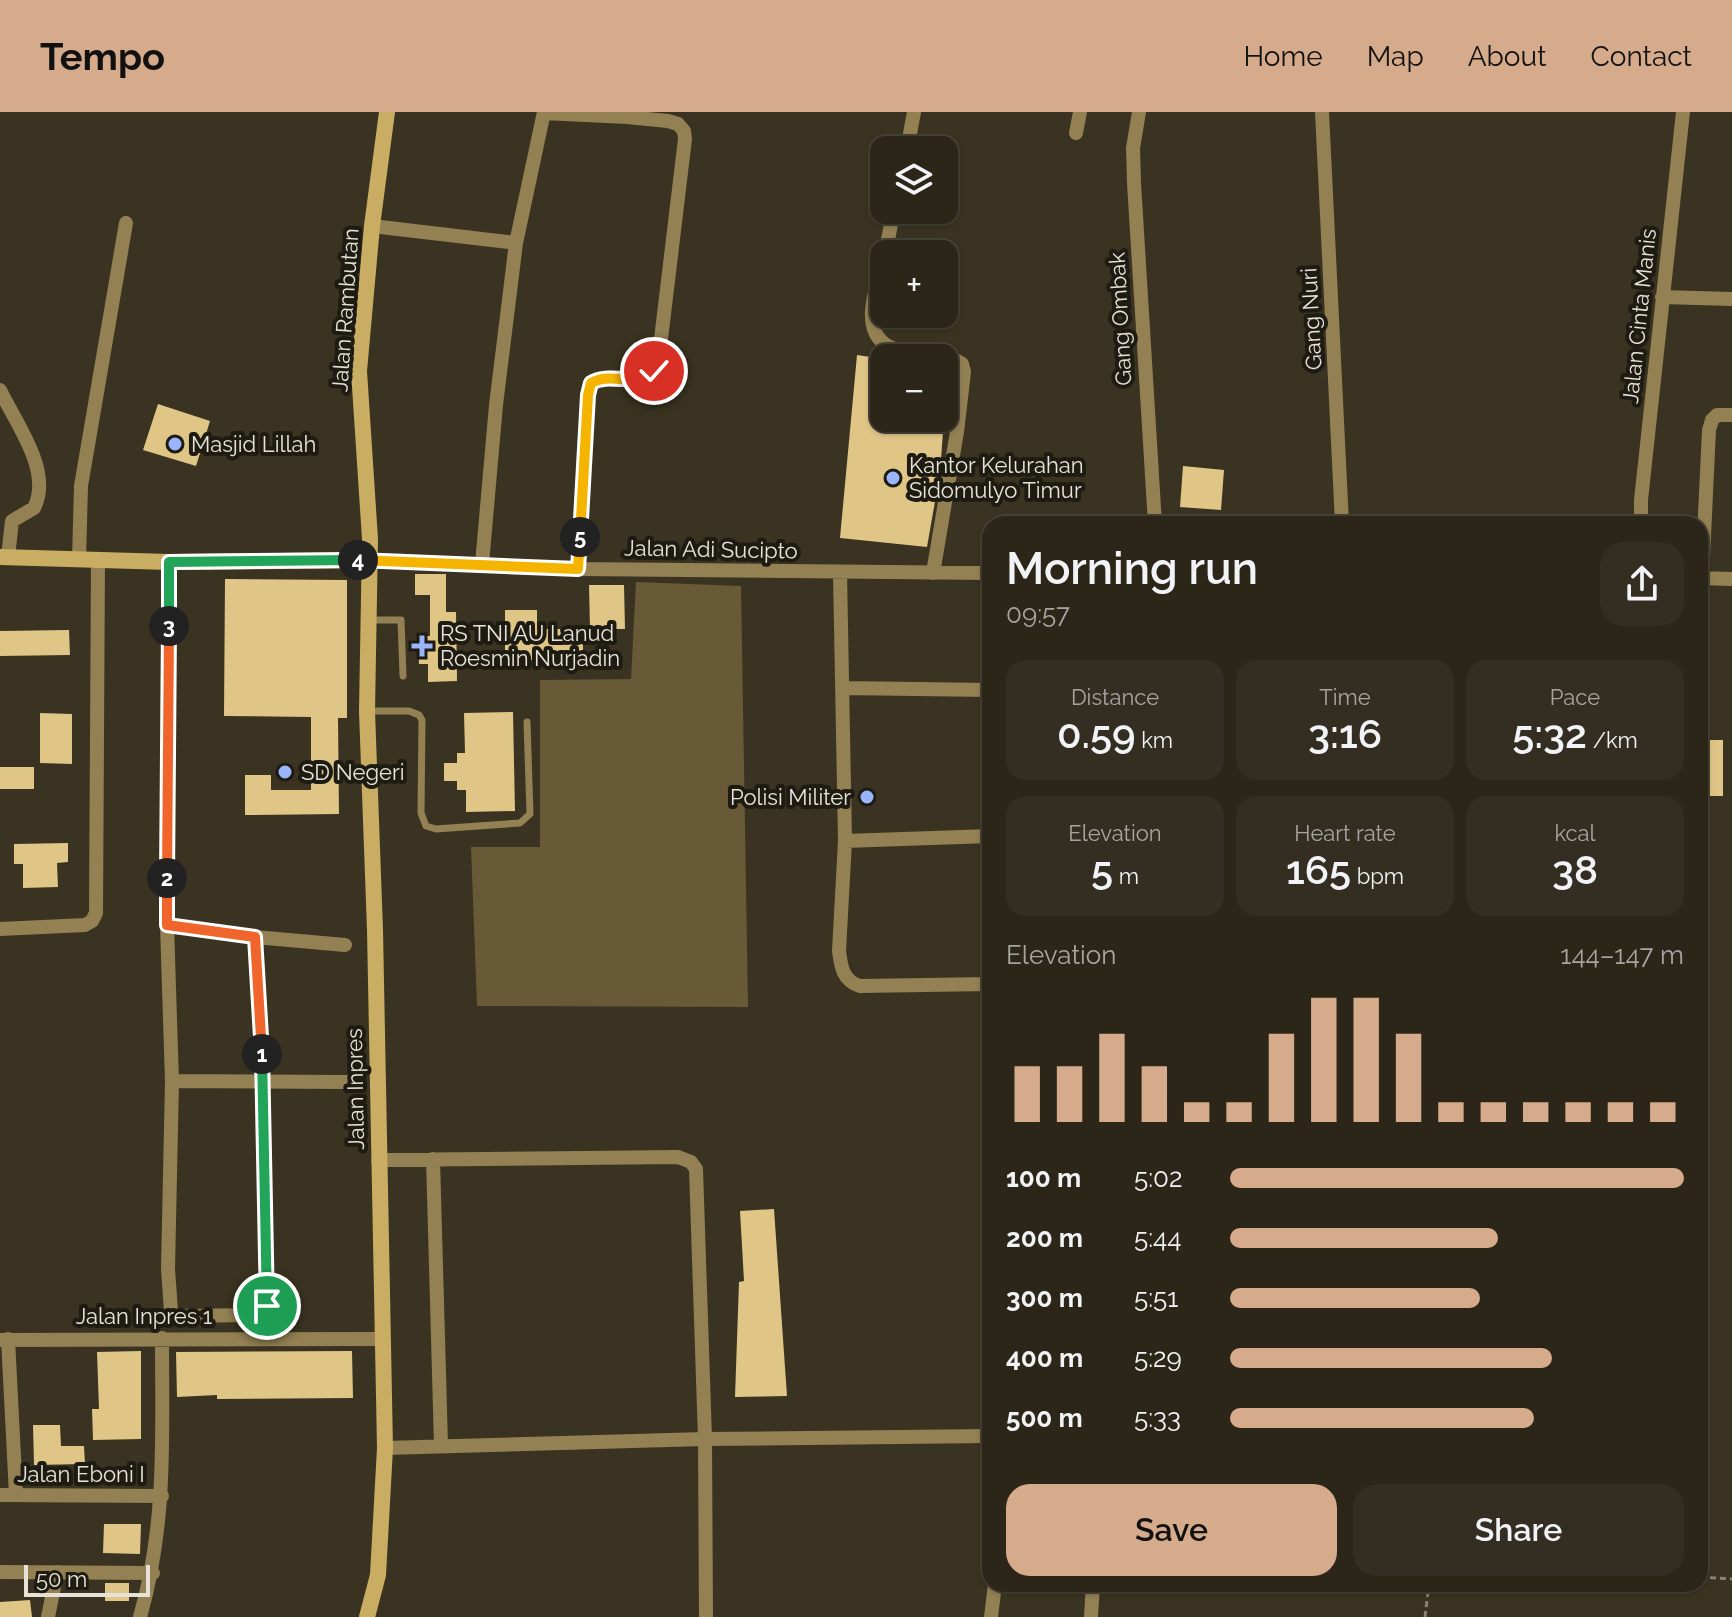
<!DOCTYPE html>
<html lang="en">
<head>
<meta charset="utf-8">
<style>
	body { margin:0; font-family:Raleway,sans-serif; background:#342e22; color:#f1f3f6; height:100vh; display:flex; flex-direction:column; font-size:30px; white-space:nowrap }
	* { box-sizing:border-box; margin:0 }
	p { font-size:26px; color:#a6a5a2 }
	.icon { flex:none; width:44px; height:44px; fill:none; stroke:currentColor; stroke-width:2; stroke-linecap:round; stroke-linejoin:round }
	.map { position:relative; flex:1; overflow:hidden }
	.details { position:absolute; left:982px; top:404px; width:726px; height:1076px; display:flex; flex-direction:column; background:#2c2619; border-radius:24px; box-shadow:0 2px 6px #0004,0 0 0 2px #484338 }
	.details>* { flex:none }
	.controls { position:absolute; left:870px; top:24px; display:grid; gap:16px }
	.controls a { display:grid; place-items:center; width:88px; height:88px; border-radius:16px; background:#2c2619; box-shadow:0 2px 6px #0004,0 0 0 2px #484338; font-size:40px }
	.scale { position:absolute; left:24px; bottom:20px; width:126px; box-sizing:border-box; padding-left:8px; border:4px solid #e6e2d7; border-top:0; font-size:22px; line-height:28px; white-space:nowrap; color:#e6e2d7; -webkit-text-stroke:6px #1e1b13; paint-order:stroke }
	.pin { position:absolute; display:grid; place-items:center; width:68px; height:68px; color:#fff; margin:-34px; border:4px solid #fff; border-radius:50%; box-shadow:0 2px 8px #0007 }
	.km { position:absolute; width:40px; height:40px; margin:-20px; border-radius:50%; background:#222; color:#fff; font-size:22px; line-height:40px; text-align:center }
	.round { display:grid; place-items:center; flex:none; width:84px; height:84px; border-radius:24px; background:#342e22 }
	.overview { display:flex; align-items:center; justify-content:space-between; height:136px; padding:0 24px }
	h1 { font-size:44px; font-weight:600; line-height:60px }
	.metrics { display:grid; grid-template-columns:repeat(3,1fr); gap:12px; height:136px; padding:8px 24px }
	.metrics div { display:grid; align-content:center; border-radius:20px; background:#342e22; text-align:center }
	.metrics b { font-size:40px; font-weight:600 }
	.metrics small { font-size:22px; font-weight:400 }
	.metrics p { font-size:22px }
	.chart { height:224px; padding:16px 24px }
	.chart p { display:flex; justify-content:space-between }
	.chart svg { width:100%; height:144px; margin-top:8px; stroke:#d6ab8b; stroke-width:6 }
	.cta { display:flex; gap:16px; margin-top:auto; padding:16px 24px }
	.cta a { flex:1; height:92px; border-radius:24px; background:#d6ab8b; color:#111; font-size:32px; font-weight:600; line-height:92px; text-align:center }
	.cta a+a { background:#342e22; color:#f1f3f6 }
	ul { padding:0 24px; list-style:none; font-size:26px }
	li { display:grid; grid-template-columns:128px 96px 1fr; align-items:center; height:60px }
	li i { height:20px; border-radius:10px; background:#d6ab8b }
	header { display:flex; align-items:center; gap:48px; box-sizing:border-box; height:112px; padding:0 40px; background:#d6ab8b; color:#111 }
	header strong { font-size:38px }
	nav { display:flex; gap:44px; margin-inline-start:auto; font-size:28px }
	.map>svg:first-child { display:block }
	.green { fill:#685a36 }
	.building { fill:#dfc687 }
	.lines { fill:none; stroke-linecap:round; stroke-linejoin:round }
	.path { stroke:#898375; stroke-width:3; stroke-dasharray:6 4; stroke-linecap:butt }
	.lane { stroke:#938154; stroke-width:7 }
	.street { stroke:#938154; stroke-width:14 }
	.secondary { stroke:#c9ad63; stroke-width:16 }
	.split-1-casing { stroke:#fff; stroke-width:16 }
	.split-2-casing { stroke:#fff; stroke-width:16 }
	.split-3-casing { stroke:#fff; stroke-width:16 }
	.split-4-casing { stroke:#fff; stroke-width:16 }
	.split-5-casing { stroke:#fff; stroke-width:16 }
	.split-6-casing { stroke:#fff; stroke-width:16 }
	.split-1 { stroke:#22a559; stroke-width:10 }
	.split-2 { stroke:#f0652b; stroke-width:10 }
	.split-3 { stroke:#f0652b; stroke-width:10 }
	.split-4 { stroke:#22a559; stroke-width:10 }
	.split-5 { stroke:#f5b400; stroke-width:10 }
	.split-6 { stroke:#f5b400; stroke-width:10 }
	.poi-dot { fill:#9bb5fd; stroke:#1e1b13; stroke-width:3 }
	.labels { text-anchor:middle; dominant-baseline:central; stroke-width:8; stroke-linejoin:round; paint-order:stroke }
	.street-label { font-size:22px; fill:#e6e2d7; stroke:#1e1b13 }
	.poi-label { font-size:22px; fill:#e6e2d7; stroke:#1e1b13; text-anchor:start }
</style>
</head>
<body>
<header>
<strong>Tempo</strong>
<nav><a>Home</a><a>Map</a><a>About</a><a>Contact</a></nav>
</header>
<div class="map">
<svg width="1732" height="1505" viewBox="0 0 1732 1505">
	<rect width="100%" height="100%" fill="#3a3321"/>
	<!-- green -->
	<path class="green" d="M636,470l105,4 7,421 -271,-1 -6,-159h69v-167l91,-1z"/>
	<!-- building -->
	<path class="building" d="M857,243l27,4v59h60l-4,55 -13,74 -87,-9z
		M158,292l52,17 -14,45 -53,-16z
		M1183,354l41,4 -3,40 -41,-3z
		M415,462h31v38h10l1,69 -29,1v-18h-9l-1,-28h12v-41h-15z
		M225,467l122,1v138h-9l1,96 -94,1v-40h26v15h40v-73l-87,-1z
		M589,473h35l1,44h-35z
		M505,498h32v19h46v22h-46v9h-32z
		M69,518l1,25 -70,1v-25z
		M513,600l2,99 -49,1v-22h-9v-9h-13v-18h13v-10h8l-1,-40z
		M40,601l32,1v50l-32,-1z
		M1700,628h23v56h-23z
		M0,655h34v22h-34z
		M68,731v19l-11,1 1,24 -35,1v-24h-9v-20z
		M774,1097l13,187 -52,1 4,-115 5,-1 -4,-70z
		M141,1239v88l-48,1 -1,-31h7l-2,-57z
		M352,1239l1,47 -136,1v-4l-40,2 -1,-45z
		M33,1313h27l1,21h23l1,18 -51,1z
		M104,1412h37l-1,30 -37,-1z
		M105,1471h24v18h-24z
		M30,1488l2,17h-32v-15z"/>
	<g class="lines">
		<!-- path -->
		<path class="path" d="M1700,1465l32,2
			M1425,1505l4,-33"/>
		<!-- lane -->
		<path class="lane" d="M370,508h31l2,56
			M367,599h42l10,4 3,5 -1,93 5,13 10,3 84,-6 10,-9 -3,-92"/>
		<!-- street -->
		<path class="street" d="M1139,0l-6,36 1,35 21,341
			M1322,0l20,412
			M544,1l83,4 41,4 10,3 6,7 1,8 -27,225 -8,13c-14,3 -50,-4 -58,6 -1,1 -3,10 -4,12l-10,174
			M1076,21l4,-21
			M907,38l7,-38
			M372,114l144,17
			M885,142l9,-44
			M884,146c-6,26 -26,71 4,88 10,6 26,6 38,8 12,2 25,2 36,10l2,8 -7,60 -24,141
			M1662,185l70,2
			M0,278c15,32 53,81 34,118l-22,13 -4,36
			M1641,412v-24l42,-388
			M79,448l2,-74 45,-263
			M371,448l207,9 412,4
			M169,450l-2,363 5,156 -4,188 3,42 7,5 83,-1 6,-9 -4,-225 -8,-144
			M482,452l14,-159 20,-162 28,-131
			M840,460l5,269 -6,110c2,16 4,30 21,35l130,-2
			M1700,466l32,1
			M1702,466l7,-148 3,-10 5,-5h15
			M842,576l148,2
			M845,729l145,-5
			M167,813l88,12 90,8
			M0,817l85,-4 7,-4 4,-8 2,-353
			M172,969l175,1
			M433,1047l8,286
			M378,1048l300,-3 13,5 5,7 9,270 1,178
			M8,1227l8,156
			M0,1228l383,-1
			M385,1336l320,-9 285,-3
			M0,1383l162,1
			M0,1460l153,1
			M48,1505l9,-45
			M140,1505c27,-94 22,-183 22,-279
			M991,1505l4,-33
			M1091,1505l2,-33"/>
		<!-- secondary -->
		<path class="secondary" d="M0,445l169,5 202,-2
			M367,1505l11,-42 7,-127 -10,-518 -8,-219 3,-172 -11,-168 13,-145 15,-114"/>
	</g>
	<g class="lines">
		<!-- split-1 casing -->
		<g class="split-1-casing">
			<path id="split-1" d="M262,942l5,252"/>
		</g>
		<!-- split-2 casing -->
		<g class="split-2-casing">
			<path id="split-2" d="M167,766v47l88,12 7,117"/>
		</g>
		<!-- split-3 casing -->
		<g class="split-3-casing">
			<path id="split-3" d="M167,766l2,-252"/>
		</g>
		<!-- split-4 casing -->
		<g class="split-4-casing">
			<path id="split-4" d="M169,514v-64l189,-2"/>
		</g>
		<!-- split-5 casing -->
		<g class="split-5-casing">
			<path id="split-5" d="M358,448l220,9 2,-32"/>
		</g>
		<!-- split-6 casing -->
		<g class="split-6-casing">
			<path id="split-6" d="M580,425l8,-142 3,-12c19,-12 49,6 63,-12"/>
		</g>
		<!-- split-1 -->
		<use href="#split-1" class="split-1"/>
		<!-- split-2 -->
		<use href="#split-2" class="split-2"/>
		<!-- split-3 -->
		<use href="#split-3" class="split-3"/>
		<!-- split-4 -->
		<use href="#split-4" class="split-4"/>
		<!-- split-5 -->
		<use href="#split-5" class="split-5"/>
		<!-- split-6 -->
		<use href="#split-6" class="split-6"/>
	</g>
	<!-- markers -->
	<g class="poi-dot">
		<circle cx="175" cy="332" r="8"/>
		<circle cx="893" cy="366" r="8"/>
		<path d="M418 522h8v8h8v8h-8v8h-8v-8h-8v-8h8z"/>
		<circle cx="285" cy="660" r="8"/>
		<circle cx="867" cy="685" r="8"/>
	</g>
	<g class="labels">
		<!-- street labels -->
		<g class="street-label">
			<text transform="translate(345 198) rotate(-86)">Jalan Rambutan</text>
			<text transform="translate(1639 204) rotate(-84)">Jalan Cinta Manis</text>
			<text transform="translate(1120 207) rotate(-93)">Gang Ombak</text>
			<text transform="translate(1311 207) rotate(-93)">Gang Nuri</text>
			<text transform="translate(711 437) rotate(1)">Jalan Adi Sucipto</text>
			<text transform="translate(355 977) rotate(-91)">Jalan Inpres</text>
			<text x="144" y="1204">Jalan Inpres 1</text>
			<text x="81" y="1362">Jalan Eboni I</text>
		</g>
		<!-- poi labels -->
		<g class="poi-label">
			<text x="191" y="332">Masjid Lillah</text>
			<text x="909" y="353">Kantor Kelurahan<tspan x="909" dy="25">Sidomulyo Timur</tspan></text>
			<text x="440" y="521">RS TNI AU Lanud<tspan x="440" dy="25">Roesmin Nurjadin</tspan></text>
			<text x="301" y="660">SD Negeri</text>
			<text x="851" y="685" text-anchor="end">Polisi Militer</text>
		</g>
	</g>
</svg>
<div class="controls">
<a><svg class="icon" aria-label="layers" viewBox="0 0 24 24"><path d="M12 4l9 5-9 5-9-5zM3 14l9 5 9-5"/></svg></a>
<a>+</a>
<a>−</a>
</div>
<div class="scale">50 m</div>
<div class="pin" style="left:267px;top:1194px;background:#1e9e55"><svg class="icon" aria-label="arrive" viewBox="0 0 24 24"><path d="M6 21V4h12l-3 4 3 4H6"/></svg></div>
<div class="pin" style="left:654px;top:259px;background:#d93025"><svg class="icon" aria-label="check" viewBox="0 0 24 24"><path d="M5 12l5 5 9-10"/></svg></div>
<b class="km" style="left:262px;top:942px">1</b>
<b class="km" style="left:167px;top:766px">2</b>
<b class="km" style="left:169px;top:514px">3</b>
<b class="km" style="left:358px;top:448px">4</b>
<b class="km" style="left:580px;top:425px">5</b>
<section class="details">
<div class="overview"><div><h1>Morning run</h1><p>09:57</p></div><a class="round"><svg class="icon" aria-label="share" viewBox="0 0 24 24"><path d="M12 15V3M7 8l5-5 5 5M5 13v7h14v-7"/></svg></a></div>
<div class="metrics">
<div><p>Distance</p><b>0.59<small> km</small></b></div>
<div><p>Time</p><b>3:16</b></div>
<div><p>Pace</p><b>5:32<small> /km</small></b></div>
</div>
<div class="metrics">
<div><p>Elevation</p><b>5<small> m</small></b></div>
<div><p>Heart rate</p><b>165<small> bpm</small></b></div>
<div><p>kcal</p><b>38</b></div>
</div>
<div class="chart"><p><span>Elevation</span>144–147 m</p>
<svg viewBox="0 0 160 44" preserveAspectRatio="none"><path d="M5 44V27M15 44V27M25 44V17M35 44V27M45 44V38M55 44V38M65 44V17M75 44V6M85 44V6M95 44V17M105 44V38M115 44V38M125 44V38M135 44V38M145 44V38M155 44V38"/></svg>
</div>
<ul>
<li><b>100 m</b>5:02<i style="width:100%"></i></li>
<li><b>200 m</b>5:44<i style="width:59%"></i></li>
<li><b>300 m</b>5:51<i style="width:55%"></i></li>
<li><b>400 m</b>5:29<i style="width:71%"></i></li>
<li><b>500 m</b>5:33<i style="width:67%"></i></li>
</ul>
<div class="cta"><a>Save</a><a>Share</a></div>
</section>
</div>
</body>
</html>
